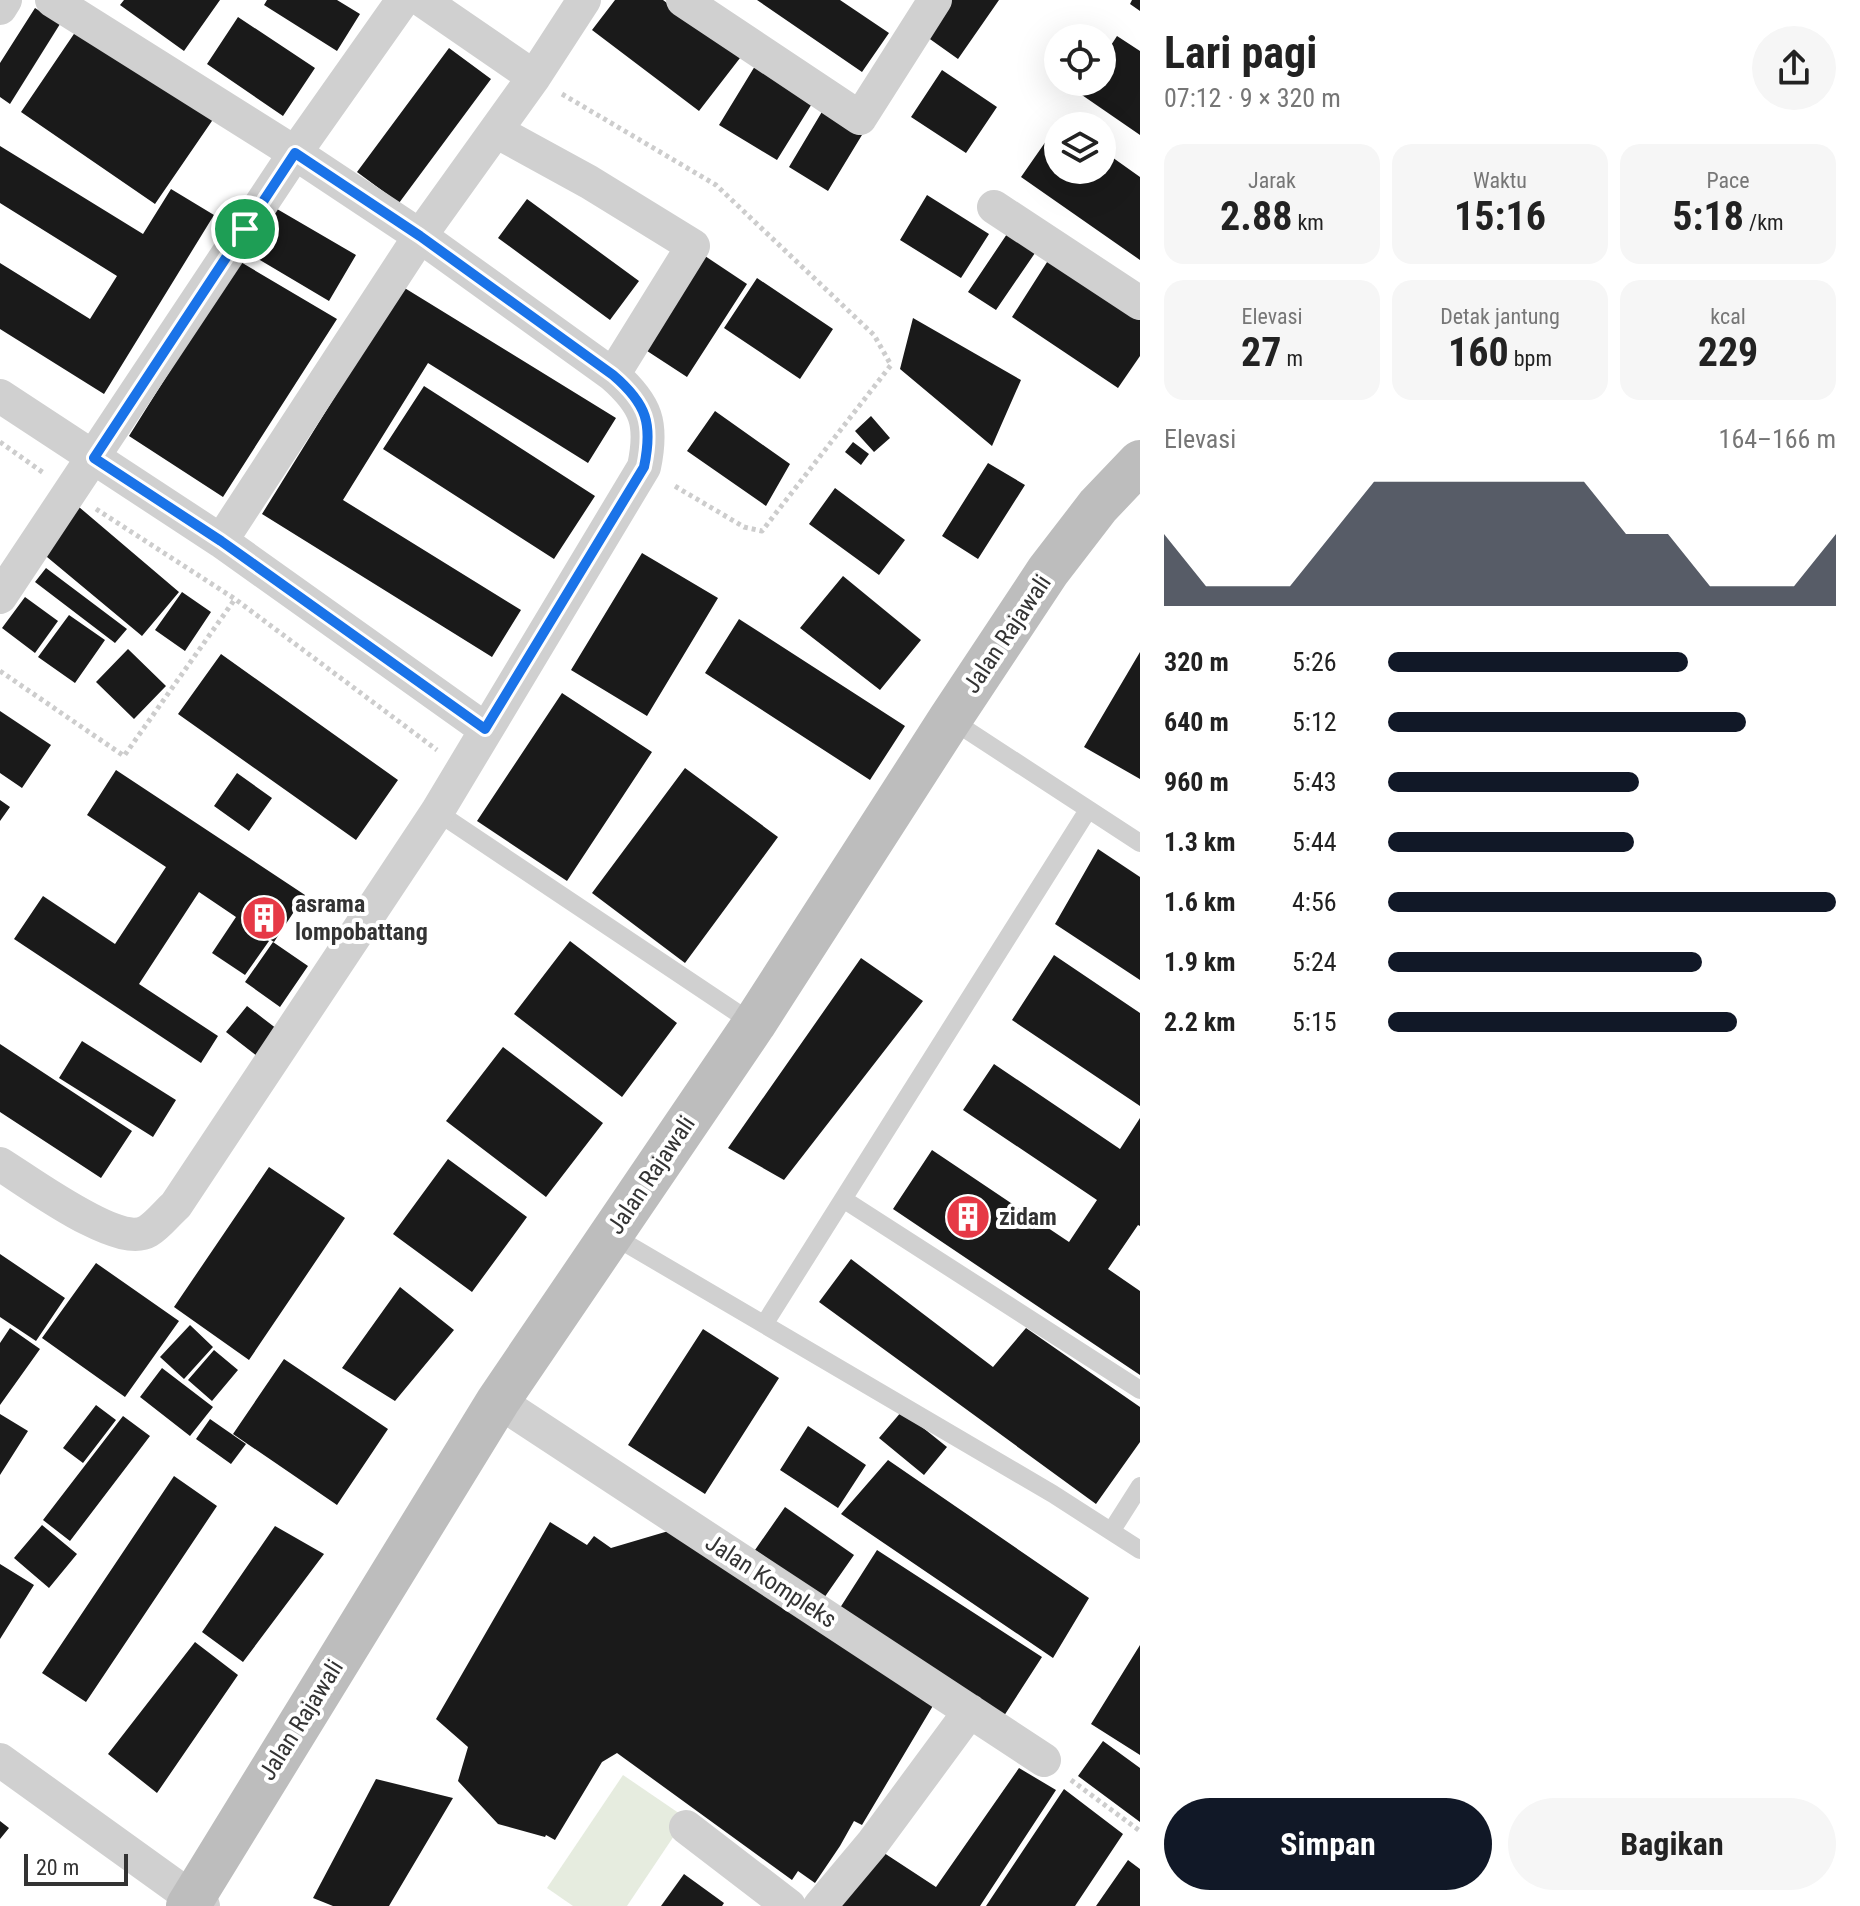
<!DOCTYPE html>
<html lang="id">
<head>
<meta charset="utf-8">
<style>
	body { margin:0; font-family:"Roboto Condensed",sans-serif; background:#f6f6f6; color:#222; height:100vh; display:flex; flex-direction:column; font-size:30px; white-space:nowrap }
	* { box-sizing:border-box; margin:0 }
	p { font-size:26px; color:#767676 }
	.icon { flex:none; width:44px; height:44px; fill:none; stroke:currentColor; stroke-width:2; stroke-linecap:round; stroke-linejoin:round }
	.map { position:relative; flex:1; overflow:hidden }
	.panel { display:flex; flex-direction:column; background:#fff; width:720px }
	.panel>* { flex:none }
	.buttons { position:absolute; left:1044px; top:24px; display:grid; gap:16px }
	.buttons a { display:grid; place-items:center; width:72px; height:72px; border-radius:50%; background:#fff; box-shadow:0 8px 32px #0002; font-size:40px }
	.scale { position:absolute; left:24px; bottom:20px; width:104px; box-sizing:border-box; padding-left:8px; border:4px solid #333; border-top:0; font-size:22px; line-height:28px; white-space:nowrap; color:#333; -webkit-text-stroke:6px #fff; paint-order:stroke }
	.pin { position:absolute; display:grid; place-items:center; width:68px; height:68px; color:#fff; margin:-34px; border:4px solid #fff; border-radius:50%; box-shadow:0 2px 8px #0007 }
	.round { display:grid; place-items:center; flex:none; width:84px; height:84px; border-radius:42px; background:#f6f6f6 }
	.headline { display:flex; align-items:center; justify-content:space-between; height:136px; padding:0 24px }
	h1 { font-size:44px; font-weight:700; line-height:60px }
	.stats { display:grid; grid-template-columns:repeat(3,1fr); gap:12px; height:136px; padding:8px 24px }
	.stats div { display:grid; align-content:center; border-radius:20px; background:#f6f6f6; text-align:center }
	.stats b { font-size:40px; font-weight:700 }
	.stats small { font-size:22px; font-weight:400 }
	.stats p { font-size:22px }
	.chart { height:224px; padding:16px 24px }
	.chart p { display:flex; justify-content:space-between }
	.chart svg { width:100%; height:144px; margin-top:8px; fill:#111827; opacity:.7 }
	.button { display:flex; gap:16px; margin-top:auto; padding:16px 24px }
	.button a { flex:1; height:92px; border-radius:48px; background:#111827; color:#fff; font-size:32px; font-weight:700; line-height:92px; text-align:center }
	.button a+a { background:#f6f6f6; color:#222 }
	ul { padding:0 24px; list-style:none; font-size:26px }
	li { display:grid; grid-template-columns:128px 96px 1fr; align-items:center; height:60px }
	li i { height:20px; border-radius:10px; background:#111827 }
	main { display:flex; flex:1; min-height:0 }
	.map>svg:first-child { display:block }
	.green { fill:#e6ecdf }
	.building { fill:#1a1a1a }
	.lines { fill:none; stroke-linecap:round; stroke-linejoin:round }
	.path { stroke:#cdcdcd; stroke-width:5; stroke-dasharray:4 4; stroke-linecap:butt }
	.lane { stroke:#d0d0d0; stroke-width:18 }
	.street { stroke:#d0d0d0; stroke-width:34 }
	.secondary { stroke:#bdbdbd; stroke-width:44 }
	.route-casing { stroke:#fff; stroke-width:16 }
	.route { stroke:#1a73e8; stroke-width:10 }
	.labels { text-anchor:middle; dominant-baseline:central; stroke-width:8; stroke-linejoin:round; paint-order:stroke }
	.street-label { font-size:24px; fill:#333; stroke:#fff }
	.poi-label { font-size:24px; font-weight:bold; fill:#333; stroke:#fff; text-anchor:start }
</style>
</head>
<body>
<main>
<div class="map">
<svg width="1140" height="1906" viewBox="0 0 1140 1906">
	<rect width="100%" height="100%" fill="#fff"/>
	<!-- green -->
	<path class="green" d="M623,1775l63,43 -59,88h-54l-26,-18z"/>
	<!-- building -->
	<path class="building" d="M124,0h96l-36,51 -64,-46z
		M267,0h70l23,14 -23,37 -73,-46z
		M615,0h48l77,58 -41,53 -107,-81z
		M757,0h83l49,33 -27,39z
		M942,0h57l-41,59 -38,-27z
		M1132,0h8v11l-10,-7z
		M35,8l25,16 -50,80 -10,-7v-34z
		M238,17l77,51 -32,48 -76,-52z
		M80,25l134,93 -59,86 -134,-92z
		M1117,36l23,15v84l-61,-42 8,-11h15v-23z
		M449,48l42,31 -92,124 -42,-31z
		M755,66l58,36 -36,58 -58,-35z
		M942,70l55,37 -31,46 -55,-36z
		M826,105l39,25 -37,61 -39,-24z
		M1060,121l7,5h-9v44h44v-20l38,27v83l-119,-83z
		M0,146l143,88 28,-45 43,26 -110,179 -104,-65v-66l90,56 27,-43 -117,-73z
		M927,195l62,39 -28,44 -61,-38z
		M527,199l112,82 -29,39 -112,-82z
		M265,202l91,53 -27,46 -91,-54z
		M1007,234l28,19 -39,57 -28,-18z
		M702,254l45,30 -60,93 -46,-30z
		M1049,259l91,61v36l-22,32 -106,-71z
		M239,261l98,58 -114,178 -94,-61z
		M757,278l76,51 -33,50 -76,-51z
		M403,287l213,131 -28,45 -160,-100 -85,137 178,110 -29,47 -230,-143z
		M913,318l108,62 -29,66 -92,-77z
		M424,386l171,110 -41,63 -171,-110z
		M715,411l75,53 -24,42 -79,-55z
		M871,416l19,22 -16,14 -19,-21z
		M853,442l16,12 -8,11 -16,-13z
		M988,463l37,22 -47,74 -36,-23z
		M835,488l70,52 -26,35 -70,-51z
		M79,507l100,85 -37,44 -101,-84z
		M642,553l76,45 -71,118 -76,-46z
		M46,568l81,61 -12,14 -80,-61z
		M843,576l78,64 -41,50 -80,-62z
		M182,592l29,20 -26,39 -30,-21z
		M25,597l33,24 -23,32 -33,-25z
		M69,615l36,25 -30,43 -37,-26z
		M739,619l166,107 -35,54 -165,-107z
		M128,649l38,37 -32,33 -38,-37z
		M1140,652v127l-56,-32z
		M221,654l177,126 -42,60 -178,-126z
		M562,693l90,59 -85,129 -90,-60z
		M0,711l51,34 -29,43 -22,-15z
		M685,768l93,69 -93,126 -93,-70z
		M116,770l189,125 -31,47 -24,-16 19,15 -24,34 -33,-22 24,-36 -37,-25 -60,92 79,52 -17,27 -187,-124 29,-43 72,48 51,-77 -79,-52z
		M237,773l35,25 -23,33 -35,-25z
		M0,800l10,7 -10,14z
		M1098,849l42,28v103l-85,-56z
		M570,941l107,82 -55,74 -108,-83z
		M273,942l35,24 -28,41 -35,-25z
		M1054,955l86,58v93l-128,-86z
		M861,958l62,43 -139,179 -56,-32z
		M247,1006l30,23 -20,27 -31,-24z
		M82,1041l94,59 -23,37 -94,-59z
		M0,1044l132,87 -31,47 -101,-66z
		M503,1047l100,76 -57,74 -100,-76z
		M994,1064l126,85 20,-31v108l-2,-1 -30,44 32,22v84l-247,-166 39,-59 137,92 28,-42 -134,-90z
		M448,1159l79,58 -55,75 -79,-58z
		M269,1167l76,51 -96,142 -75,-53z
		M0,1254l65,44 -29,43 -36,-24z
		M851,1259l142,108 33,-39 114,79v35l-44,62 -277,-202z
		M96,1263l83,58 -54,76 -83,-59z
		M400,1287l54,43 -59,71 -53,-33z
		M190,1325l23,22 -29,32 -24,-22z
		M10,1328l30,21 -40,56v-62z
		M703,1329l76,49 -74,116 -77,-49z
		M214,1350l24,20 -26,31 -24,-21z
		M284,1359l104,70 -51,76 -104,-71z
		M162,1368l51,39 -23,29 -50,-39z
		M96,1405l20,15 -33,43 -20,-15z
		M902,1411l45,36 -23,28 -45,-37z
		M0,1414l28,17 -28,44z
		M123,1416l27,20 -80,105 -27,-21z
		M210,1419l36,25 -15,20 -35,-25z
		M808,1426l58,39 -28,43 -58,-38z
		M888,1460l201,138 -36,60 -212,-144z
		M174,1476l43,30 -131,196 -44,-29z
		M785,1507l69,48 -30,43 -69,-48z
		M550,1522l37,23 7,-9 17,12 71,-21 255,172 -75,126 -8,-4 -14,25 -25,37 -17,-12 -6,9 -175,-127 -15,9 -47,78 -9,-5 -1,2 -47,-13 -40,-43 10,-34 -32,-28z
		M42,1525l35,29 -28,34 -35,-30z
		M275,1526l49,28 -81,108 -41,-30z
		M877,1550l165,107 -40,62 -164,-108z
		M0,1564l34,21 -34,54z
		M195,1642l43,33 -81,118 -49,-39z
		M1140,1645v110l-49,-31z
		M1103,1741l37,27v54l-62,-46z
		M1019,1768l37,22 -76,116h-140l38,-57 58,38z
		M376,1779l77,19 -64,108h-56l-20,-8z
		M1064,1789l59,45 -48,72h-89z
		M0,1821l9,7 -9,11z
		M1128,1860l12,9v37h-44z
		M684,1874l40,29 -2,3h-61z"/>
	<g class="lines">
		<!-- path -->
		<path class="path" d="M562,94l154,91 158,150 17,30 -129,166 -18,-4 -71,-42
			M0,442l45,32
			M96,509l139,90 202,151
			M0,671l124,85 111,-157
			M1071,1780l69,51"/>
		<!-- lane -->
		<path class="lane" d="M950,719l190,124
			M437,812l317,212
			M843,1199l297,191
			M610,1234l443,260 87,56
			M765,1323l323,-513
			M1112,1530l28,-44"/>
		<!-- street -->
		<path class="street" d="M422,0l112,77
			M683,0l177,118 75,-118
			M0,8l5,-8
			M496,131l93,51 104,64 -80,129
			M994,207l146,96
			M0,396l221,145 264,188
			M221,541l199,-305 114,-159 50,-77
			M0,597l295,-444 108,-153
			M0,1164c28,17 118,85 148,67 10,-6 19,-18 28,-26l261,-393 207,-345c9,-43 3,-62 -31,-92l-193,-139 -125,-83 -243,-153
			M498,1401l546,359
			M0,1760l203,146
			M686,1827l103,79
			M820,1906l52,-62 98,-133"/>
		<!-- secondary -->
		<path class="secondary" d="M188,1906l310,-505 256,-377 196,-305 98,-148 50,-65 42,-44"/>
	</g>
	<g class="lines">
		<!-- route casing -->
		<g class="route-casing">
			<path id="route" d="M295,153l125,83 193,139c34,29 40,49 31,92l-159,262 -264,-188 -127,-83z"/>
		</g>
		<!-- route -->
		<use href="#route" class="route"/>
	</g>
	<!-- icons -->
	<defs>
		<g id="building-disc" transform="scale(2.3)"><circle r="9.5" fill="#e63946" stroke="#fff"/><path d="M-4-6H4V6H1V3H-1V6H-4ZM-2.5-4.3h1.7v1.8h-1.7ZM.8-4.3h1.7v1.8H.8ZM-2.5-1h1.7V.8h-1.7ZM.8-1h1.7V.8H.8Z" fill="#fff"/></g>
	</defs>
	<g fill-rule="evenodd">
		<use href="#building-disc" x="264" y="918"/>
		<use href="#building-disc" x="968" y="1217"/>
	</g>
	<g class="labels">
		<!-- street labels -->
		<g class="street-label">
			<text transform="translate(1007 634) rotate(-56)">Jalan Rajawali</text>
			<text transform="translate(651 1175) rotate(-56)">Jalan Rajawali</text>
			<text transform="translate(771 1581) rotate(33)">Jalan Kompleks</text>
			<text transform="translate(301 1720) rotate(-58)">Jalan Rajawali</text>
		</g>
		<!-- poi labels -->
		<g class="poi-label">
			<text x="295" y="904">asrama<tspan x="295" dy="28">lompobattang</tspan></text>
			<text x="999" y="1217">zidam</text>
		</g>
	</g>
</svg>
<div class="buttons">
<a><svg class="icon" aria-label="locate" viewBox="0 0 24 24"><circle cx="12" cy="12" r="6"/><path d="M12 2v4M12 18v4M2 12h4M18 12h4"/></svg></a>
<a><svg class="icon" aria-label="layers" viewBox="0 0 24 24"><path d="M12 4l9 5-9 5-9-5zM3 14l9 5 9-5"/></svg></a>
</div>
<div class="scale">20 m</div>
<div class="pin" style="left:245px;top:229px;background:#1e9e55"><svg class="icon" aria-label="arrive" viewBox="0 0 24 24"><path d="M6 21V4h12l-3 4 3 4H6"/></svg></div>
</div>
<section class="panel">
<div class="headline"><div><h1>Lari pagi</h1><p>07:12 · 9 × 320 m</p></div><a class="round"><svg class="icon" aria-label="share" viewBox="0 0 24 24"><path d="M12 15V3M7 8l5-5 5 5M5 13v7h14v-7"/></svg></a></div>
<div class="stats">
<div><p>Jarak</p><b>2.88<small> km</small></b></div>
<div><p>Waktu</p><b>15:16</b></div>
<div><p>Pace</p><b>5:18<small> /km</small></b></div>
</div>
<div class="stats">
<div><p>Elevasi</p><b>27<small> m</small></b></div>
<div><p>Detak jantung</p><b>160<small> bpm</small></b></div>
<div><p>kcal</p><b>229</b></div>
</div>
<div class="chart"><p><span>Elevasi</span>164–166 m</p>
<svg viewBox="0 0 160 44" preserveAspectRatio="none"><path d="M0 44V22L10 38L20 38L30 38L40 22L50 6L60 6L70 6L80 6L90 6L100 6L110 22L120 22L130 38L140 38L150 38L160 22V44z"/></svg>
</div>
<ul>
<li><b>320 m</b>5:26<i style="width:67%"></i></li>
<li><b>640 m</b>5:12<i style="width:80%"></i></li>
<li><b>960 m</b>5:43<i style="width:56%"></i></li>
<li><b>1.3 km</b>5:44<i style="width:55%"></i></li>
<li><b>1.6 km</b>4:56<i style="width:100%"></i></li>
<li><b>1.9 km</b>5:24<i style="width:70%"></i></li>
<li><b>2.2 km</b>5:15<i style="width:78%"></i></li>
</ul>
<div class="button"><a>Simpan</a><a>Bagikan</a></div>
</section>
</main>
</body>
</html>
